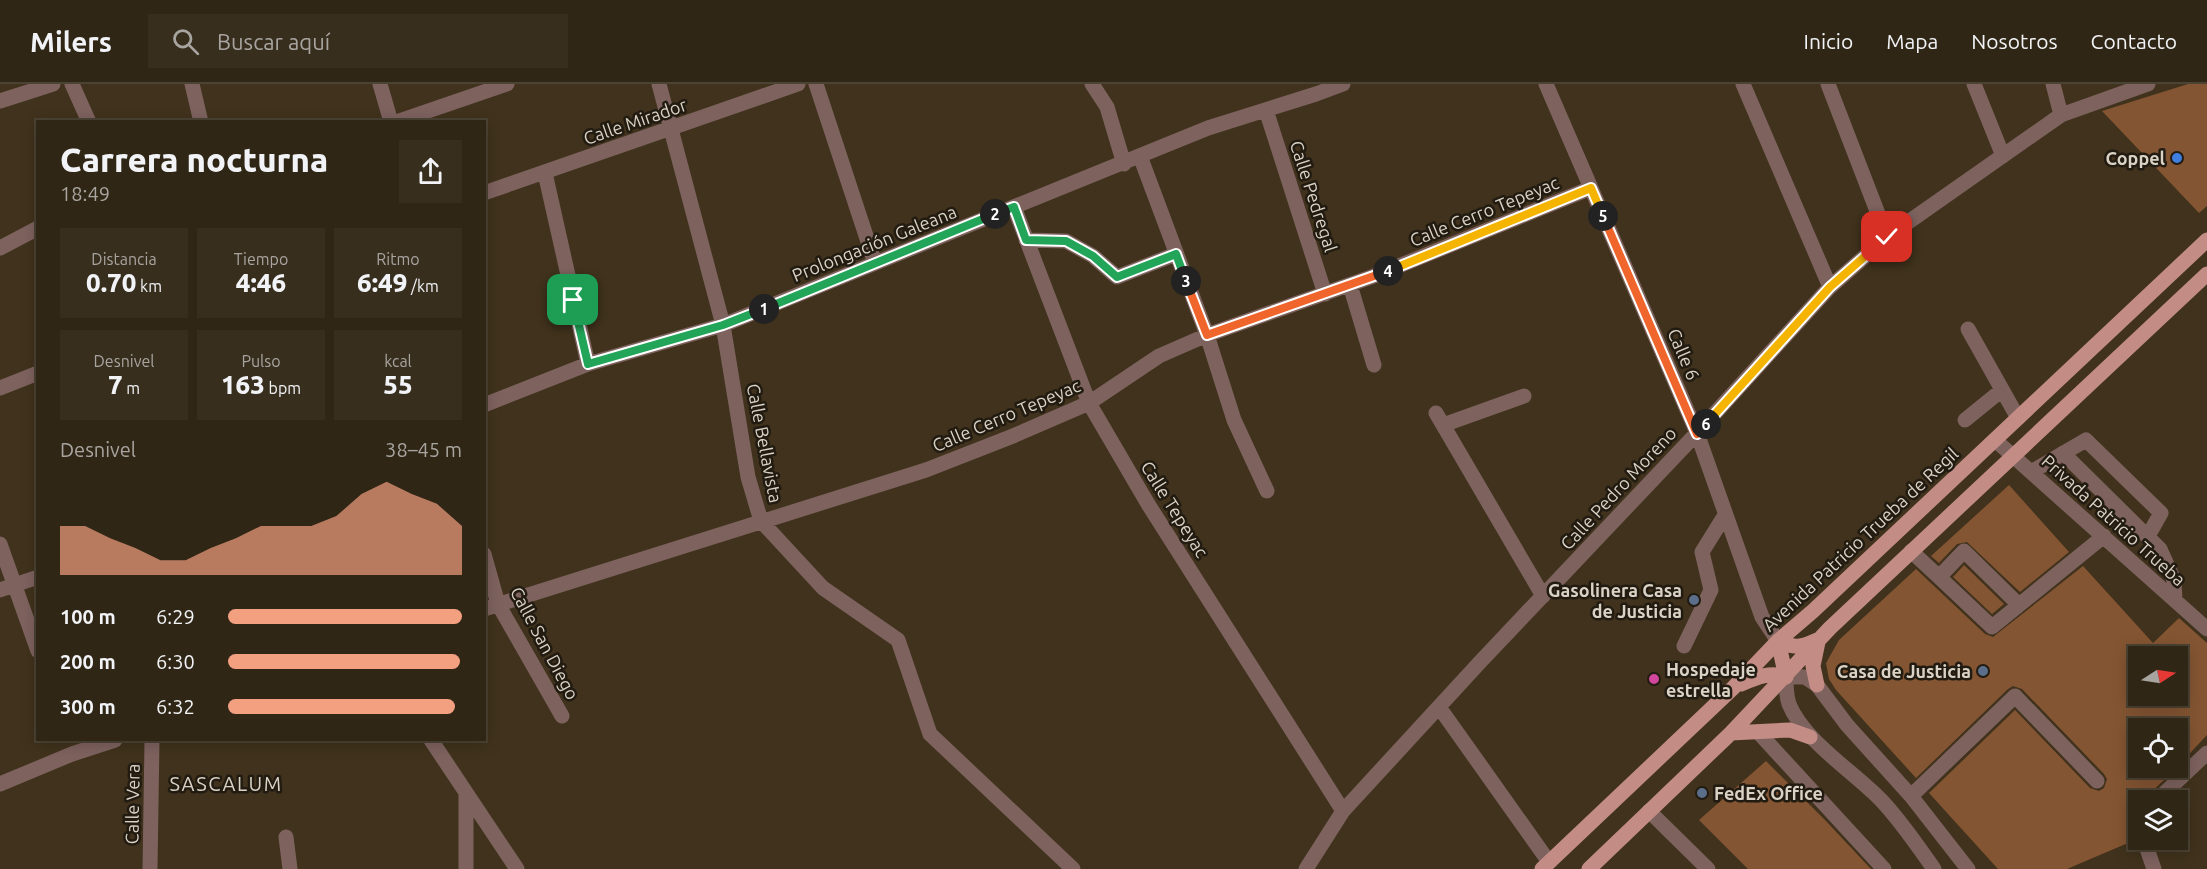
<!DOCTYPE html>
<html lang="es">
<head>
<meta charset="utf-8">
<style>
	body { margin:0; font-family:Ubuntu,sans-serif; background:#382e1e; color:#f1f3f6; height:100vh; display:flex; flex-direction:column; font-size:22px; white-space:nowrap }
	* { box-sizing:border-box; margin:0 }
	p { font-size:20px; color:#a8a5a0 }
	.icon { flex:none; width:33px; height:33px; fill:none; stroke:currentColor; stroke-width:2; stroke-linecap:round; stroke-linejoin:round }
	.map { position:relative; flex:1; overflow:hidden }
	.side { position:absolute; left:36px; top:36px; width:450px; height:621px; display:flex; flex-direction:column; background:#302615; border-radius:0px; box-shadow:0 3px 15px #0003,0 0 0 2px #4b4334 }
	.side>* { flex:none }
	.needle { width:39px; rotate:78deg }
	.tools { position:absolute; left:2128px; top:562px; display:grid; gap:12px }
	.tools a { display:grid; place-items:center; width:60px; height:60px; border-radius:0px; background:#302615; box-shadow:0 3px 15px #0003,0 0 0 2px #4b4334; font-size:30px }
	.pin { position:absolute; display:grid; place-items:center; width:51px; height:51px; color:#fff; margin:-26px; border-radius:12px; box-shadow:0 3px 9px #0006 }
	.km { position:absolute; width:30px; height:30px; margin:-15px; border-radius:50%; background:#222; color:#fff; font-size:16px; line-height:30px; text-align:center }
	.round { display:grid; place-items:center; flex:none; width:63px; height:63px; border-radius:0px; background:#382e1e }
	.overview { display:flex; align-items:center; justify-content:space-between; height:102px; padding:0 24px }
	h1 { font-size:33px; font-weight:800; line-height:45px }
	.metrics { display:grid; grid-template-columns:repeat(3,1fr); gap:9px; height:102px; padding:6px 24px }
	.metrics div { display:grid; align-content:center; border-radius:0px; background:#382e1e; text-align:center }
	.metrics b { font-size:26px; font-weight:800 }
	.metrics small { font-size:16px; font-weight:400 }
	.metrics p { font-size:16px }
	.chart { height:168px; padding:12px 24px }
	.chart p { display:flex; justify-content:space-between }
	.chart svg { width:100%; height:108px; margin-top:6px; fill:#f3a081; opacity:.7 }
	ul { padding:0 24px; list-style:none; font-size:20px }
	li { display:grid; grid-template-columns:96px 72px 1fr; align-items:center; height:45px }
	li i { height:15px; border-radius:8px; background:#f3a081 }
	header { display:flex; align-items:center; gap:36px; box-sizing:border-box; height:84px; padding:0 30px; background:#302615; border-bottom:2px solid #4b4334 }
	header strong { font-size:28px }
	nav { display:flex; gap:33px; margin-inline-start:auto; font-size:21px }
	.search { width:420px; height:54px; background:#382e1e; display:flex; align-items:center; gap:15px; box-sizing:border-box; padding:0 21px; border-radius:0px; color:#a8a5a0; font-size:22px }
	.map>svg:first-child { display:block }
	.building { fill:#845532; fill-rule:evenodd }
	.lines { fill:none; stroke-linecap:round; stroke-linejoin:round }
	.minor { stroke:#7d625e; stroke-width:15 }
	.major { stroke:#c38d86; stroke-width:15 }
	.split-1-casing { stroke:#fff; stroke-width:12 }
	.split-2-casing { stroke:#fff; stroke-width:12 }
	.split-3-casing { stroke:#fff; stroke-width:12 }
	.split-4-casing { stroke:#fff; stroke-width:12 }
	.split-5-casing { stroke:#fff; stroke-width:12 }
	.split-6-casing { stroke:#fff; stroke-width:12 }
	.split-7-casing { stroke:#fff; stroke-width:12 }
	.split-1 { stroke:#22a559; stroke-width:8 }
	.split-2 { stroke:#22a559; stroke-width:8 }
	.split-3 { stroke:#22a559; stroke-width:8 }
	.split-4 { stroke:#f0652b; stroke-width:8 }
	.split-5 { stroke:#f5b400; stroke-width:8 }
	.split-6 { stroke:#f0652b; stroke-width:8 }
	.split-7 { stroke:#f5b400; stroke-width:8 }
	.shop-dot { fill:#3f7fe0; stroke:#211b11; stroke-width:2 }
	.service-dot { fill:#5c6f8a; stroke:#211b11; stroke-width:2 }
	.hotel-dot { fill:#d1479c; stroke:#211b11; stroke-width:2 }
	.labels { text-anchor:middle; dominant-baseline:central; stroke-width:5; stroke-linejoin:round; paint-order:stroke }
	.street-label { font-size:18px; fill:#dad2c4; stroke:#211b11 }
	.poi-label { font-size:18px; font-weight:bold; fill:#dad2c4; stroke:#211b11; text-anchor:end }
	.neighbourhood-label { font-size:20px; letter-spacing:1.5px; fill:#dad2c4; stroke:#211b11 }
</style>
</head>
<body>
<header>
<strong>Milers</strong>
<div class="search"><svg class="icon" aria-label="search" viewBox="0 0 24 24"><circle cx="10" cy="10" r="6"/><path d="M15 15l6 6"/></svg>Buscar aquí</div>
<nav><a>Inicio</a><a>Mapa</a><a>Nosotros</a><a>Contacto</a></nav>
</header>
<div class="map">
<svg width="2207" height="785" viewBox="0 0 2207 785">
	<rect width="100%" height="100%" fill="#40321c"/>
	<!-- building -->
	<path class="building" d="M2188,0h19v122l-8,7 -97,-102z
		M2009,401l60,67 -49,40 -53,-50 -10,2 -18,19 -8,-7z
		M1964,481l40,39 -12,10 -39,-37z
		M2083,482l70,77 26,-25 28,25v92l-29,31v-37h-39v39h38l-28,26 -3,7h-7v8l-10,11 -1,23 -61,26h-69l-69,-76 86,-83 75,78 9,3 5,-3 3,-9 -3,-5 -82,-85 -9,-3 -5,3 -92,89 -80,-88 -7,-11 -3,-16 13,-23 77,-71 69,65 8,3zM2139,573h39v39h-39z
		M1766,677l59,59 46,49h-123l-49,-49z"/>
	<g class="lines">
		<!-- minor -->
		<path class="minor" d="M72,0l17,38
			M192,0l9,38
			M380,0l11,38
			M659,0l64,241 25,152 13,44 62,67 75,52 32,94 143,135
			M816,0l59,179
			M1092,0l15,23 17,57
			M1546,0l151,349 65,184 16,24
			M1743,0l87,203
			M1828,0l59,153
			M1974,0l29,72
			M2053,0l8,31
			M0,17l53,-17
			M1266,26l59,184
			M396,38l111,-38
			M1140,72l67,179 27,85 33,71
			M545,89l43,191
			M484,109l314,-109
			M1014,123l75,196 59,101 195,307
			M1026,156l40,1 27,15 24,21 59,-23
			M0,164l38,-20
			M1350,201l24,80
			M1968,245l50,89
			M0,304l38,-15
			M484,321l104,-41 135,-39 485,-197 108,-34 27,-10
			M1436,329l107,183
			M1965,336l37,-30
			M1443,341l81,-29
			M1995,356l212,189
			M2063,369l97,96 14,31 1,20
			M2031,388l55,-32 75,73 -13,23
			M0,460l38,107
			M1911,467l28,26
			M484,470l14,50 64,112
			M0,506l38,-13
			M2019,521l-55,-54 -25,26 53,50 112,-91
			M484,525l442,-139 87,-34 76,-33 70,-47 48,-21 167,-59 217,-88
			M1684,562l27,-56 -9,-38 23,-37
			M1439,623l110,155
			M1758,648l126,137
			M431,656l86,129
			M0,700l72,-30 43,-14
			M466,710v75
			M1911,712l104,-100 82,85
			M2156,717l51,-48
			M1649,727l59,58
			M286,753l4,32
			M2144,756l10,29
			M150,785l2,-129
			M1306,785l37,-58 138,-150 216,-228 133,-146 57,-50 174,-122 87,-31
			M1934,785c-17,-24 -33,-48 -53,-69 -28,-29 -77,-59 -92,-96 -3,-9 -3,-18 -3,-27h19l12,8 30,40 64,71 57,73"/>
		<!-- major -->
		<path class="major" d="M1778,557c16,8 24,6 39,-1
			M1741,600c14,-6 30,-13 45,-7l-8,-36
			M1817,601l-4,-19 5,-24
			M1731,649l59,-3 20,7
			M1542,785l191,-181 45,-47 35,-30 394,-371
			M1589,785l142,-136 99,-105 377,-354"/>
	</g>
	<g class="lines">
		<!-- split-1 casing -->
		<g class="split-1-casing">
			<path id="split-1" d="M573,216l15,64 135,-39 41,-16"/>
		</g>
		<!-- split-2 casing -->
		<g class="split-2-casing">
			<path id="split-2" d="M764,225l231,-95"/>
		</g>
		<!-- split-3 casing -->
		<g class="split-3-casing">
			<path id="split-3" d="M995,130l19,-7 12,33 40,1 27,15 24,21 59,-23 10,27"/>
		</g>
		<!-- split-4 casing -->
		<g class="split-4-casing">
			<path id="split-4" d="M1186,197l21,54 181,-64"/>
		</g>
		<!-- split-5 casing -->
		<g class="split-5-casing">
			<path id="split-5" d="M1388,187l203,-83 12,28"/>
		</g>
		<!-- split-6 casing -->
		<g class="split-6-casing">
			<path id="split-6" d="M1603,132l94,218 9,-10"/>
		</g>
		<!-- split-7 casing -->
		<g class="split-7-casing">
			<path id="split-7" d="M1706,340l124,-137 57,-50"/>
		</g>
		<!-- split-1 -->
		<use href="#split-1" class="split-1"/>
		<!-- split-2 -->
		<use href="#split-2" class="split-2"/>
		<!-- split-3 -->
		<use href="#split-3" class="split-3"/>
		<!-- split-4 -->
		<use href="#split-4" class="split-4"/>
		<!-- split-5 -->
		<use href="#split-5" class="split-5"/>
		<!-- split-6 -->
		<use href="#split-6" class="split-6"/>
		<!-- split-7 -->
		<use href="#split-7" class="split-7"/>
	</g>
	<!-- markers -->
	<circle class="shop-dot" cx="2177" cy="74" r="6"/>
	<g class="service-dot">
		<circle cx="1694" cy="516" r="6"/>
		<circle cx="1983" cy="587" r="6"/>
		<circle cx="1702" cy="709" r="6"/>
	</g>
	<circle class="hotel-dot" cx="1654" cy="595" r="6"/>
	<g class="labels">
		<!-- street labels -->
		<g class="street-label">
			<text transform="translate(635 37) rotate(-19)">Calle Mirador</text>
			<text transform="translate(1314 112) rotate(72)">Calle Pedregal</text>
			<text transform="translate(1484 127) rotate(-22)">Calle Cerro Tepeyac</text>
			<text transform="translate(874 159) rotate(-22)">Prolongación Galeana</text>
			<text transform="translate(1684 270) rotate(67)">Calle 6</text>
			<text transform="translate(1006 331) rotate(-23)">Calle Cerro Tepeyac</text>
			<text transform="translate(765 359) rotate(79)">Calle Bellavista</text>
			<text transform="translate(1618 404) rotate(-47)">Calle Pedro Moreno</text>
			<text transform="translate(1175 425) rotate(58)">Calle Tepeyac</text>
			<text transform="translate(2114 436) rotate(42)">Privada Patricio Trueba</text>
			<text transform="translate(1860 455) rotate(-43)">Avenida Patricio Trueba de Regil</text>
			<text transform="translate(545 559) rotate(62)">Calle San Diego</text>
			<text transform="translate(132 720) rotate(-89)">Calle Vera</text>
		</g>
		<!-- poi labels -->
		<g class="poi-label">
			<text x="2165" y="74">Coppel</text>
			<text x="1682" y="506">Gasolinera Casa<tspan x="1682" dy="21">de Justicia</tspan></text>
			<text x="1666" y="585" text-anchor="start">Hospedaje<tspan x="1666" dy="21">estrella</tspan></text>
			<text x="1971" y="587">Casa de Justicia</text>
			<text x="1714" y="709" text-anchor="start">FedEx Office</text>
		</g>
		<!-- neighbourhood labels -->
		<g class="neighbourhood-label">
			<text x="226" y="699">SASCALUM</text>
		</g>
	</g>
</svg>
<div class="tools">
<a><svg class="needle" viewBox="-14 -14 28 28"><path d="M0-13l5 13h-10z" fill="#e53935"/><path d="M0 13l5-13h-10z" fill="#a8a5a0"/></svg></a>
<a><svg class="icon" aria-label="locate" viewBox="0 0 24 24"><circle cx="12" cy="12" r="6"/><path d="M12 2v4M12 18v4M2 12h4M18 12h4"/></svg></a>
<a><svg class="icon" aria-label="layers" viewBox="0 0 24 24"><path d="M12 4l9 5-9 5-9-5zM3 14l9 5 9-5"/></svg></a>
</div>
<div class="pin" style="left:573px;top:216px;background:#1e9e55"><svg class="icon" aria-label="arrive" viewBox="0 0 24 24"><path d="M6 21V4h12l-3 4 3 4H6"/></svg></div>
<div class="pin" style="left:1887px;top:153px;background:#d93025"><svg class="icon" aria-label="check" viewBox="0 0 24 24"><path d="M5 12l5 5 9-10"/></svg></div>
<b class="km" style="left:764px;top:225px">1</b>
<b class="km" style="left:995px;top:130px">2</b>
<b class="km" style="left:1186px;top:197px">3</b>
<b class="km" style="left:1388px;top:187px">4</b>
<b class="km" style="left:1603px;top:132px">5</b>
<b class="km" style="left:1706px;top:340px">6</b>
<section class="side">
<div class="overview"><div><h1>Carrera nocturna</h1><p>18:49</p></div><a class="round"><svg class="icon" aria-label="share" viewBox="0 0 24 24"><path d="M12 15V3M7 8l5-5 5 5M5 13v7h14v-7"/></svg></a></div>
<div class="metrics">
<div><p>Distancia</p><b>0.70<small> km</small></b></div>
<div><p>Tiempo</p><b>4:46</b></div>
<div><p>Ritmo</p><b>6:49<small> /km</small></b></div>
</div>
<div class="metrics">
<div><p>Desnivel</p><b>7<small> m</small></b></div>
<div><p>Pulso</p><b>163<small> bpm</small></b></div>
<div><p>kcal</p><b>55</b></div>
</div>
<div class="chart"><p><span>Desnivel</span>38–45 m</p>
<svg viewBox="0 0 160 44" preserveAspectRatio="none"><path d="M0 44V24L10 24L20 29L30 33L40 38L50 38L60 33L70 29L80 24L90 24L100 24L110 20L120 11L130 6L140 11L150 15L160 24V44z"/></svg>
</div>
<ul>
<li><b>100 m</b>6:29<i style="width:100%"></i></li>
<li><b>200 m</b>6:30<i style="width:99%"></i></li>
<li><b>300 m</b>6:32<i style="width:97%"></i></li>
</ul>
</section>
</div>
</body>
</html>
